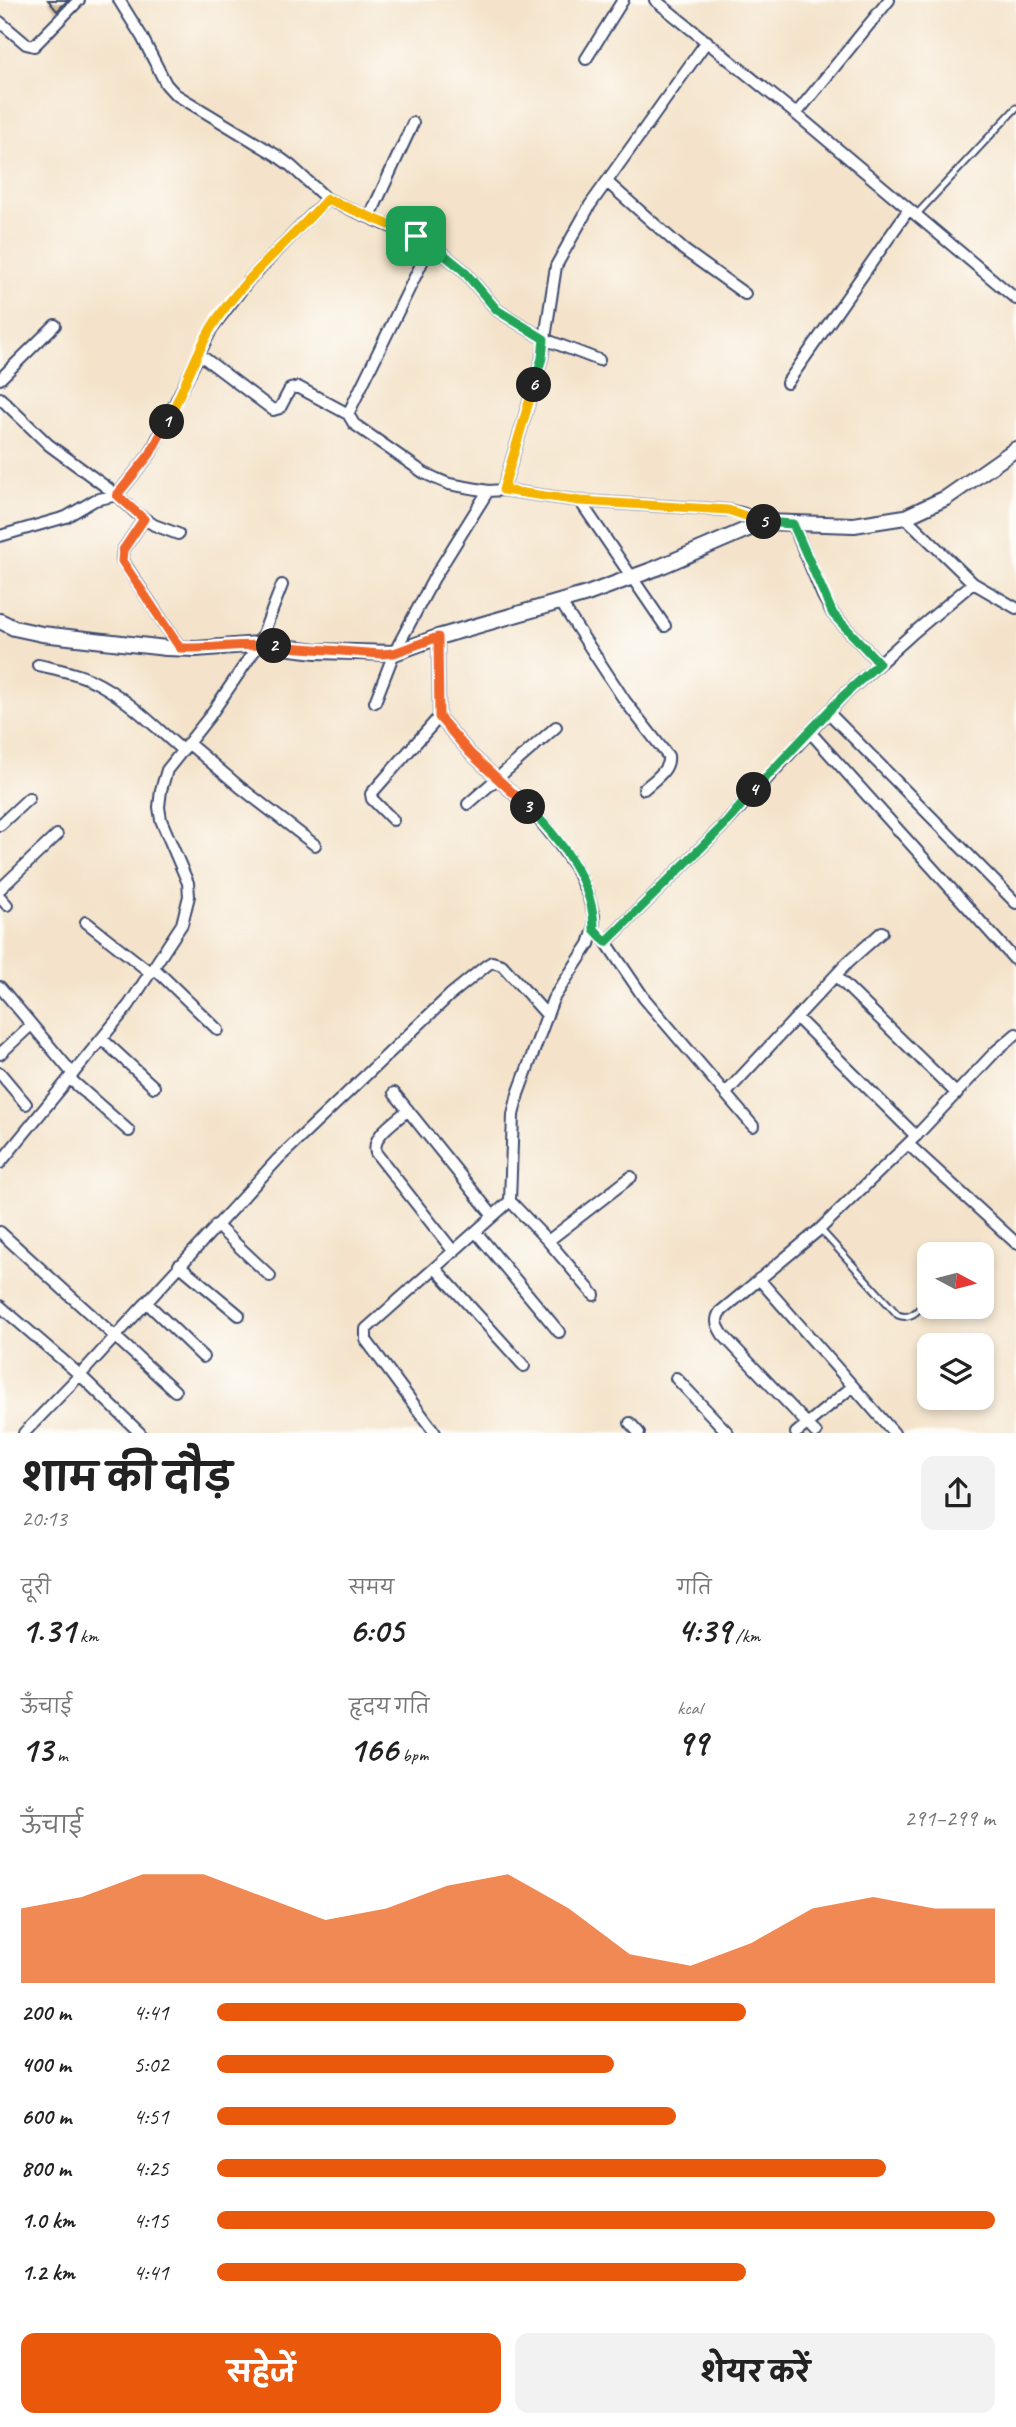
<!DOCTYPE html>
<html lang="hi">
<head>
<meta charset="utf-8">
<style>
	body { margin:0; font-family:Caveat,"Playpen Sans Deva",sans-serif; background:#f2f2f2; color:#222; height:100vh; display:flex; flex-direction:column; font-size:26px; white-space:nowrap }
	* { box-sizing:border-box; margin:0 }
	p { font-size:23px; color:#767676 }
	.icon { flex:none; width:38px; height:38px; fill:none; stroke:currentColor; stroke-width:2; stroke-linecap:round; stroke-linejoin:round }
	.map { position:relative; height:1433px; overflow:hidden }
	.panel { display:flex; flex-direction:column; background:#fff; flex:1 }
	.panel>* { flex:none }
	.needle { width:46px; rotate:97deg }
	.tools { position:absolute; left:917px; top:1242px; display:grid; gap:14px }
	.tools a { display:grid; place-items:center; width:77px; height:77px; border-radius:14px; background:#fff; box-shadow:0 4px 10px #0003; font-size:35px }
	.pin { position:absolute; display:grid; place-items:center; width:60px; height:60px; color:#fff; margin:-30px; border-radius:14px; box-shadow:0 4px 10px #0006 }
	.km { position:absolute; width:35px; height:35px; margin:-18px; border-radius:50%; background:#222; color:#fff; font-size:19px; line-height:35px; text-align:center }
	.round { display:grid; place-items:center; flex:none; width:74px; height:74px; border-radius:14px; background:#f2f2f2 }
	.head { display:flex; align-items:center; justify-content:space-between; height:119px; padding:0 21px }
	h1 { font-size:38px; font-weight:700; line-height:52px }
	.stats { display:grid; grid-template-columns:repeat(3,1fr); gap:10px; height:119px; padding:7px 21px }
	.stats div { display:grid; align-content:center }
	.stats b { font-size:35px; font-weight:700 }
	.stats small { font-size:19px; font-weight:400 }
	.stats p { font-size:19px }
	.chart { height:196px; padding:14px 21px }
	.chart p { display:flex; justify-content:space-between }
	.chart svg { width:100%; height:126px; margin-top:7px; fill:#ea580c; opacity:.7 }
	.primary-button { display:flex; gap:14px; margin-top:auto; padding:14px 21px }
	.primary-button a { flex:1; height:80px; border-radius:14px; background:#ea580c; color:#fff; font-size:28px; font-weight:700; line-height:80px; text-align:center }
	.primary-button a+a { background:#f2f2f2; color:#222 }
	ul { padding:0 21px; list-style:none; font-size:23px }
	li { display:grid; grid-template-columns:112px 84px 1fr; align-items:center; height:52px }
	li i { height:18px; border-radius:9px; background:#ea580c }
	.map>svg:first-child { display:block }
	.building { fill:#cca779 }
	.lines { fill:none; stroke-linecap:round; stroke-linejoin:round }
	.service-casing { stroke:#3c4a6e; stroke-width:9 }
	.minor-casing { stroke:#3c4a6e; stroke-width:14 }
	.tertiary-casing { stroke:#3c4a6e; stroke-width:18 }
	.service { stroke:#fff; stroke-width:5 }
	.minor { stroke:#fff; stroke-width:10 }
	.tertiary { stroke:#fff; stroke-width:14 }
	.split-1-casing { stroke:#fff; stroke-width:14 }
	.split-2-casing { stroke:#fff; stroke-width:14 }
	.split-3-casing { stroke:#fff; stroke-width:14 }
	.split-4-casing { stroke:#fff; stroke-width:14 }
	.split-5-casing { stroke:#fff; stroke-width:14 }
	.split-6-casing { stroke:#fff; stroke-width:14 }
	.split-7-casing { stroke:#fff; stroke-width:14 }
	.split-1 { stroke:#f5b400; stroke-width:9 }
	.split-2 { stroke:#f0652b; stroke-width:9 }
	.split-3 { stroke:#f0652b; stroke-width:9 }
	.split-4 { stroke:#22a559; stroke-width:9 }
	.split-5 { stroke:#22a559; stroke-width:9 }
	.split-6 { stroke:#f5b400; stroke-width:9 }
	.split-7 { stroke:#22a559; stroke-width:9 }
</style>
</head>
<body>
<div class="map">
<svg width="1016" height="1433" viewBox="0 0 1016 1433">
	<rect width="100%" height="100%" fill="#fdfcf7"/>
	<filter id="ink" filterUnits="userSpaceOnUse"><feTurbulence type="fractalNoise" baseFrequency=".0143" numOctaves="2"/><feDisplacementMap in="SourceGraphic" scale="14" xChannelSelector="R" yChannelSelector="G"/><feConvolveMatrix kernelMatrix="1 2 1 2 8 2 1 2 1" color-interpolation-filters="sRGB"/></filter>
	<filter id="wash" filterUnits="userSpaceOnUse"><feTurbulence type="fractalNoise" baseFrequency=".00686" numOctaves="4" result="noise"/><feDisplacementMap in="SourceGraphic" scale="28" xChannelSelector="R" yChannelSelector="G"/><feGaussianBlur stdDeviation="1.57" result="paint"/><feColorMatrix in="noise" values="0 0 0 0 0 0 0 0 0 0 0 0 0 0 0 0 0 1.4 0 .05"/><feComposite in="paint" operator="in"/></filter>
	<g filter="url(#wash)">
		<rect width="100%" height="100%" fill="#f4e3ca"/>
		<g id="blocks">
			<!-- building -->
			<path class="building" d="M48,0h20l-11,11z"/>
		</g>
	</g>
	<g filter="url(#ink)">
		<use href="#blocks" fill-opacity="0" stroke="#3c4a6e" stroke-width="2"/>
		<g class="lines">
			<!-- service casing -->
			<g class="service-casing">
				<path id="service" d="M916,215l100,-107
					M820,1229l78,86c15,6 22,-8 31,-17"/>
			</g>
			<!-- minor casing -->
			<g class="minor-casing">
				<path id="minor" d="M119,0l23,37 24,47 9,10 101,61 15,11 36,33 104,45 32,26 34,40 47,29 55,21
					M655,0l141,114 220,185
					M0,22l26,22 8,2 45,-46
					M586,59l37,-59
					M796,114l93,-114
					M607,182l77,68 61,44
					M370,216l43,-93
					M431,244l-83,170 6,10 70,49 13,6 12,5 39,7
					M199,354l74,56 7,-2 10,-19 8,-2 50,27
					M0,379l55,-54
					M787,383l122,-174
					M0,398l49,47 68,50 19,18 18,12 24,9
					M503,490l77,11 148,9 14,3 22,9
					M580,501l85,125
					M905,517l68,66 43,25
					M144,519l-21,31 -1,10 58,88
					M793,524l30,72 10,18 46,49
					M0,536l66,-19 29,-17 22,-5 33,-41 62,-126 36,-47 79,-82
					M561,603l64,98 43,55c2,14 -14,24 -24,33
					M38,665c18,4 36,7 53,15 34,16 63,46 91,70
					M375,702l19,-49 40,-75 54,-87 15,-1 39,-132 14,-92 34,-61 117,-164
					M828,712l188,191
					M810,732l206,229
					M188,743l52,44 75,58
					M468,804l88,-77
					M393,820l-21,-21 -1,-5 68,-77 -1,-80
					M0,825l29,-27
					M0,889l57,-54
					M0,897l7,8
					M86,922l65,51
					M154,968l64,62
					M836,976l121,118
					M0,987l73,87
					M797,1018l119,118
					M102,1039l52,48
					M0,1054l31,-29
					M0,1073l26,31
					M69,1078l60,53
					M394,1093l99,123
					M726,1093l122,-131 34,-30
					M408,1110c-12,11 -37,25 -32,43l78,99
					M753,1126l-109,-128 -38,-56 121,-120 115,-125 70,-63 61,-51
					M908,1144l108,99
					M0,1163l129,-158 53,-81 7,-28 -1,-13 -27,-63 -2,-13 2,-17 6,-20 42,-53 50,-73 23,-59
					M510,1201l38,40 46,54
					M216,1225l54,51
					M0,1232l175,159
					M476,1232l83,100
					M548,1241l83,-64
					M179,1265l60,50
					M436,1269l88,97
					M759,1279l135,154
					M146,1302l57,55
					M0,1306l80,69 60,58
					M676,1378l52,55
					M630,1423l9,10
					M24,1433l56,-58 198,-216 172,-164 37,-30 5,-3 10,3 45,50
					M435,1433l-69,-93v-11l144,-128 3,-86 5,-21 35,-95 36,-55 5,-15v-13l-6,-21 -13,-28 -16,-23 -25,-31 -64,-60 -31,-36
					M796,1433l56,-46
					M816,1433l-93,-98c-5,-8 -9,-14 -3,-23l100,-83 96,-93 80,-85 20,-17"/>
			</g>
			<!-- tertiary casing -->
			<g class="tertiary-casing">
				<path id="tertiary" d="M0,621l14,7 28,6 124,14 30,1 63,-5 57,7 78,2 44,-16 149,-43 70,-26 107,-46 90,3 51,-8 41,-19 70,-49"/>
			</g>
			<!-- service -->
			<use href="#service" class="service"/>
			<!-- minor -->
			<use href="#minor" class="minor"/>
			<!-- tertiary -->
			<use href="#tertiary" class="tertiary"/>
		</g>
	</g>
	<g class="lines" filter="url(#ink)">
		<!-- split-1 casing -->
		<g class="split-1-casing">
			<path id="split-1" d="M167,422c16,-31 27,-64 44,-94 30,-48 78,-86 116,-129l89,37"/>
		</g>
		<!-- split-2 casing -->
		<g class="split-2-casing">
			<path id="split-2" d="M167,422l-17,32 -33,41 27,24 -21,31 -1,11 58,87c31,1 63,-5 94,-2"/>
		</g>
		<!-- split-3 casing -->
		<g class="split-3-casing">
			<path id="split-3" d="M274,646l107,8 13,-1 44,-16 1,80 31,36 58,54"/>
		</g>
		<!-- split-4 casing -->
		<g class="split-4-casing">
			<path id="split-4" d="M528,807c31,31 66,76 66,122l12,13 121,-120 27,-32"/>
		</g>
		<!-- split-5 casing -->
		<g class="split-5-casing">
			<path id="split-5" d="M754,790l88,-93 37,-34 -46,-49 -40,-90 -29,-2"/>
		</g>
		<!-- split-6 casing -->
		<g class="split-6-casing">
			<path id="split-6" d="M534,385l-31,105 77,11 148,9 36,12"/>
		</g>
		<!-- split-7 casing -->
		<g class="split-7-casing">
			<path id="split-7" d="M416,236l15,8 32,26 34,40 47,29 -2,19 -8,27"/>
		</g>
		<!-- split-1 -->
		<use href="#split-1" class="split-1"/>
		<!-- split-2 -->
		<use href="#split-2" class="split-2"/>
		<!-- split-3 -->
		<use href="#split-3" class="split-3"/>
		<!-- split-4 -->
		<use href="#split-4" class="split-4"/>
		<!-- split-5 -->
		<use href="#split-5" class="split-5"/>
		<!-- split-6 -->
		<use href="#split-6" class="split-6"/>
		<!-- split-7 -->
		<use href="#split-7" class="split-7"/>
	</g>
</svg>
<div class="tools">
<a><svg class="needle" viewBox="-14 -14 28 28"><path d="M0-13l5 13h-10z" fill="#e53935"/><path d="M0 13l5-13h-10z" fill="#767676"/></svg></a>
<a><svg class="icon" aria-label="layers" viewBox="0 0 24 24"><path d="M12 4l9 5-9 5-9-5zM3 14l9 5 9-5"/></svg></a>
</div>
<div class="pin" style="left:416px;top:236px;background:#1e9e55"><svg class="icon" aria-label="arrive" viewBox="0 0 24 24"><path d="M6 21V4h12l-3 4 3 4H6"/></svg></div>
<b class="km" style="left:167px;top:422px">1</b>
<b class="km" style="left:274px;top:646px">2</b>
<b class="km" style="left:528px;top:807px">3</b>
<b class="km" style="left:754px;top:790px">4</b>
<b class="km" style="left:764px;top:522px">5</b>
<b class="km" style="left:534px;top:385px">6</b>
</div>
<section class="panel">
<div class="head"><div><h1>शाम की दौड़</h1><p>20:13</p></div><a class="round"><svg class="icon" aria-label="share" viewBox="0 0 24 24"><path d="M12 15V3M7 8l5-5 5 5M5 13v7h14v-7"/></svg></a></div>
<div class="stats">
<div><p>दूरी</p><b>1.31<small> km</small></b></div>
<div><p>समय</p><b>6:05</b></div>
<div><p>गति</p><b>4:39<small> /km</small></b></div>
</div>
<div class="stats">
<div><p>ऊँचाई</p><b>13<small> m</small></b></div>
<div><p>हृदय गति</p><b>166<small> bpm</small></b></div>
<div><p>kcal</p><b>99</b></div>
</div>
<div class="chart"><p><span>ऊँचाई</span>291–299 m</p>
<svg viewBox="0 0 160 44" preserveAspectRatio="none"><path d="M0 44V18L10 14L20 6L30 6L40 14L50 22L60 18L70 10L80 6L90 18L100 34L110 38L120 30L130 18L140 14L150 18L160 18V44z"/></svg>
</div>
<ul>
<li><b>200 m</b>4:41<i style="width:68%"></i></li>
<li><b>400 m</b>5:02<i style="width:51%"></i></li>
<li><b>600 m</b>4:51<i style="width:59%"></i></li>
<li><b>800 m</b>4:25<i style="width:86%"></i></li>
<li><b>1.0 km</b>4:15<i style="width:100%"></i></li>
<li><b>1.2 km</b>4:41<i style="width:68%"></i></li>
</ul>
<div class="primary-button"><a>सहेजें</a><a>शेयर करें</a></div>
</section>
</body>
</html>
